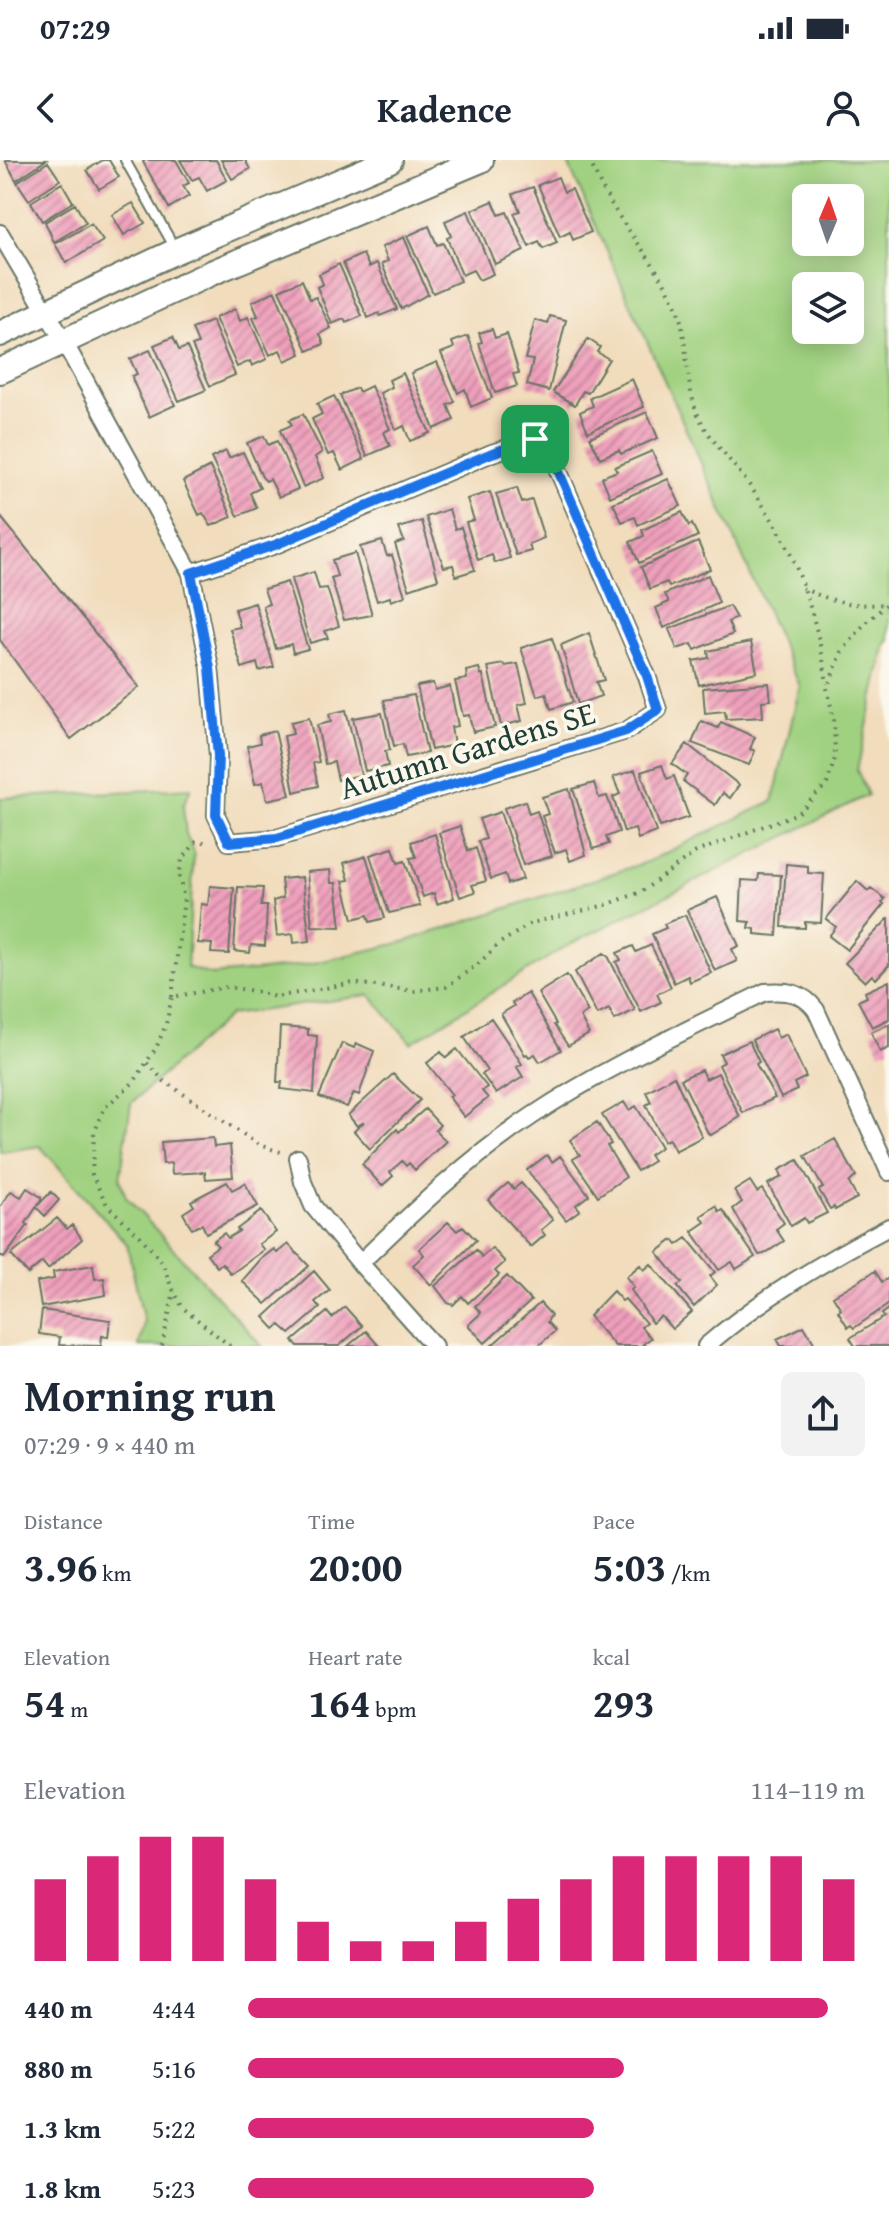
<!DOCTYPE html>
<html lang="en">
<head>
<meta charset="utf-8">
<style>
	body { margin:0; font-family:"Gentium Book Plus",serif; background:#f2f2f3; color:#1f2937; height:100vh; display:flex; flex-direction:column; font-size:30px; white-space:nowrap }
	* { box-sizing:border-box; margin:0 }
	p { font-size:26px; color:#747a83 }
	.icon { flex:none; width:44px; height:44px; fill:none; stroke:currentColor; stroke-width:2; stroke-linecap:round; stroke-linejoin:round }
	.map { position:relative; height:1186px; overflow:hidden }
	.side { display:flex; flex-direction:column; background:#fff; flex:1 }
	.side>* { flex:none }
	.needle { width:52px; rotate:2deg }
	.buttons { position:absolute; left:792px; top:24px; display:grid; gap:16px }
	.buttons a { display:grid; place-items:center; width:72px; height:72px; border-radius:12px; background:#fff; box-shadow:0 4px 20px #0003; font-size:40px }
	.pin { position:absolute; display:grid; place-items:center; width:68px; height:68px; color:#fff; margin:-34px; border-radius:16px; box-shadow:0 4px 12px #0006 }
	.round { display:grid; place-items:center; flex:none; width:84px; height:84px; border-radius:12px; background:#f2f2f3 }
	.head { display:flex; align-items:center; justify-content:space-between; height:136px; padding:0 24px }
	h1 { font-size:44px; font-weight:700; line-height:60px }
	.figures { display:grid; grid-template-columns:repeat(3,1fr); gap:12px; height:136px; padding:8px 24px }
	.figures div { display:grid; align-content:center }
	.figures b { font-size:40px; font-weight:700 }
	.figures small { font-size:22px; font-weight:400 }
	.figures p { font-size:22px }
	.chart { height:224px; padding:16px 24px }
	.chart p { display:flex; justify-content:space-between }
	.chart svg { width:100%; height:144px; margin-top:8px; stroke:#db2777; stroke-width:6 }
	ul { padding:0 24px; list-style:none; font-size:26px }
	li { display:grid; grid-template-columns:128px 96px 1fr; align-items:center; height:60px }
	li i { height:20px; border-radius:10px; background:#db2777 }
	.status { display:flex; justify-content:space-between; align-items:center; height:56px; padding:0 40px; background:#fff; direction:ltr }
	.status svg { height:22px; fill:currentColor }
	header { display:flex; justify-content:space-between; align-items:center; height:104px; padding:0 24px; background:#fff; font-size:36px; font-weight:700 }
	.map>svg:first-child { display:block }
	.green { fill:#a0d180; stroke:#60875a; stroke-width:2; fill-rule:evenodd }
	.building { fill:url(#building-hatch) }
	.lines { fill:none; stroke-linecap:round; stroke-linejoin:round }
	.lane-casing { stroke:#687564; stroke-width:12 }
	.street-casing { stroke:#687564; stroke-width:20 }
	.secondary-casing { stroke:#687564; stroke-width:28 }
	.path { stroke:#687564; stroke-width:4; stroke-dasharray:2 6; stroke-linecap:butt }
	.lane { stroke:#fff; stroke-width:8 }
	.street { stroke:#fff; stroke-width:16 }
	.secondary { stroke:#fff; stroke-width:24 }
	.route-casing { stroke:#fff; stroke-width:16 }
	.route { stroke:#1a73e8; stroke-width:10 }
	.labels { text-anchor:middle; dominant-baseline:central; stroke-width:7; stroke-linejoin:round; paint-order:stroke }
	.street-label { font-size:32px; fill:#1f3d34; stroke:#fbf7ec }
</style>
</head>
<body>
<div class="status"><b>07:29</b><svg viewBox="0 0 49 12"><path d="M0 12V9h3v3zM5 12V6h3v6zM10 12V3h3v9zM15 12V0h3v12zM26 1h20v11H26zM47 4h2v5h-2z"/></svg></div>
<header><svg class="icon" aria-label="back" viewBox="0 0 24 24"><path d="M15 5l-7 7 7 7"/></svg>Kadence<svg class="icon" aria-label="person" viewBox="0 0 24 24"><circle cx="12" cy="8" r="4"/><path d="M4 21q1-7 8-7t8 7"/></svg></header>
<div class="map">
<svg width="889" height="1186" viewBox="0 0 889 1186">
	<defs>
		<pattern id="building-hatch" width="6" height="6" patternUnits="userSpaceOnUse" patternTransform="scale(2)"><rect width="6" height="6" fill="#ef9fbb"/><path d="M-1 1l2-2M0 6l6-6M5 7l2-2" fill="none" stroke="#c18399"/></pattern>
	</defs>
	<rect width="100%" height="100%" fill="#fbf7ec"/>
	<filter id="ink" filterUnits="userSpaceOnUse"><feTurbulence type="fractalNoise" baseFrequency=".0125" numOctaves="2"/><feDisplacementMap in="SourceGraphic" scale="16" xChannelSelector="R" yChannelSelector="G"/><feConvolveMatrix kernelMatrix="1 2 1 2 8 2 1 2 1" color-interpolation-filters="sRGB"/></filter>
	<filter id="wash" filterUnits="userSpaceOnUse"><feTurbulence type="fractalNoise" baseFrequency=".006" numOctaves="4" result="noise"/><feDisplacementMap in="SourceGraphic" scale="32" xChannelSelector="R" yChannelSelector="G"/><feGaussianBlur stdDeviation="1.8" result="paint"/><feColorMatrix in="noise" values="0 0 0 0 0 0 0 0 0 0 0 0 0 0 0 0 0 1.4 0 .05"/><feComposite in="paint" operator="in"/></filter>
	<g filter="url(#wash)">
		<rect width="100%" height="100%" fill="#f1dcbc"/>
		<!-- green -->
		<path class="green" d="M889,0v482l-3,1 -29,127 11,25 -298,149 -159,99 -41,-48 -140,20 -99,88 -11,76 6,18 136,149h-123l5,-24 -17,-78 -87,-98 -40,6v-354l191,-10 -8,18 3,28 8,19 -7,114 24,8 43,-4 52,-6 98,-23 243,-80 126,-61 27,-115 -233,-525zM806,38h44v44h-44zM806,126h44v44h-44z"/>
		<g id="blocks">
			<!-- building -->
			<path class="building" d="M5,0h41l-30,20z
				M103,0h6l10,17 -20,12 -12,-19z
				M145,0h31l13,23 -6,3 6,10 -20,12 -26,-46z
				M180,0h36l11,20 -20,11 -8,-14 -7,3z
				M221,0h24l5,9 -18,10z
				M48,2l12,18 -31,20 -12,-18z
				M558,17l6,15 8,-3 19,43 -18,8 -3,-8 -10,5 -22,-52z
				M62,23l11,19 -31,19 -11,-19z
				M533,27l24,56 -14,6 -4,-7 -10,5 -15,-34 6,-2 -7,-17z
				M493,41l6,14 8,-3 17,39 -29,13 -23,-54z
				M133,43l12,20 -21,12 -12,-20z
				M75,44l11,19 -32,19 -9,-20z
				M468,51l25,63 -14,6 -6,-10 -11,5 -15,-37 4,-2 -6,-15z
				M91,64l12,17 -37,22 -11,-19z
				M429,66l8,19 6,-2 17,38 -27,12 -26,-57z
				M404,77l24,57 -27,15 -19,-45 6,-3 -6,-14z
				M363,94l6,13 8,-4 20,46 -17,7 -1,-3 -11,5 -25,-55z
				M339,104l23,52 -16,7 -2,-4 -12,5 -15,-37 6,-3 -4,-10z
				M302,120l8,19 6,-2 15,31 -11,6 4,10 -16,7 -29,-61z
				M275,131l26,63 -16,7 -5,-11 -10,5 -17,-37 5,-2 -6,-14z
				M235,149l5,12 8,-4 19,42 -15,7 -2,-5 -13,6 -22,-49z
				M550,156l16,4 -17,71 -22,-6 6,-25 -8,-1 10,-39 13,4z
				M212,161l23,54 -25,11 -18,-40 6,-2 -6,-15z
				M492,169l3,9 12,-4 12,39 -6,1 4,12 -22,7 -16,-50 3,-1 -3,-9z
				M468,176l24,62 -21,9 -6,-18 -7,4 -17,-40 13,-5 -2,-6z
				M173,177l6,13 8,-3 19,43 -27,11 -25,-56z
				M588,179l12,8 -3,5 12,7 -21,34 -5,-2 -8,14 -22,-13z
				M150,190l25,55 -26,12 -16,-36 -1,-5 5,-2 -7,-15z
				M437,202l18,40 -7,3 6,15 -20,9 -23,-56z
				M403,213l27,60 -20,8 -6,-15 -8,4 -16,-37 12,-6 -3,-7z
				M632,219l12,28 -56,25 -8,-20 13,-6 -3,-8z
				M371,226l19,43 -6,3 6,14 -23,10 -27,-61 17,-7 2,4z
				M334,236l30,63 -22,11 -8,-17 -6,2 -16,-36 10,-5 -5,-10z
				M647,252l11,26 -37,16 -2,-4 -19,8 -10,-21z
				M303,254l19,38 -7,5 9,21 -21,9 -23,-57 12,-5 -3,-5z
				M264,276l4,9 9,-4 21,48 -19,8 -9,-18 -4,2 -4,-4 -15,-34z
				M226,291l3,7 14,-6 17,36 -10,5 7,15 -19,8 -27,-58z
				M652,291l10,23 -52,23 -8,-20 15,-6 -2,-4z
				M210,307l22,50 -21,9 -8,-13 -4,2 -16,-34z
				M668,319l13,27 -43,19 -3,-8 -13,5 -9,-19z
				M517,328l5,15 10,-3 12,38 -15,6 2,7 -15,4 -20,-61z
				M490,332l20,66 -15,5 -3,-8 -14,5 -12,-38 8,-2 -7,-21z
				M449,349l6,20 6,-2 14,43 -19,6 -3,-11 -9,2 -18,-50z
				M682,352l7,14 3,-2 6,12 -59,27 -9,-21 14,-6 -2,-6z
				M0,356l139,171 -68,52 -71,-99z
				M422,361l16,58 -29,10 -14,-45 9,-3 -5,-13z
				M382,381l5,15 5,-1 13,41 -14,5 -1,-4 -13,4 -17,-54z
				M698,382l12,27 -41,18 -2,-5 -17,7 -9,-22z
				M355,393l17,62 -28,5 -13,-42 6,-2 -5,-16z
				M314,412l5,17 8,-1 12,38 -14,5 3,7 -18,5 -19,-64z
				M708,415l11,28 -55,25 -8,-20 13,-6 -4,-8z
				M287,422l21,67 -15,4 -2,-9 -15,5 -13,-43 6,-2 -5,-15z
				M255,443l19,64 -15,4 -2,-8 -15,5 -12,-39 10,-2 -5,-18z
				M729,446l7,12 -8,4 5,12 -38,16 -3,-6 -15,5 -8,-20z
				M589,473l15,47 -8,2 5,14 -23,8 -17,-59z
				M552,478l21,64 -22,7 -5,-16 -9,3 -16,-48z
				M751,482l6,30 -58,13 -6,-24 16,-3 -1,-7z
				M504,504l1,2 13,-2 9,39 -9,2 4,16 -21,5 -13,-59z
				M479,508l2,7h2l12,52 -22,5 -4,-17 -6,1 -8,-35 12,-2 -1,-8z
				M433,523l2,7 15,-4 8,40 -7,1 3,18 -23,5 -14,-64z
				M769,523l2,17 -9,1 1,16 -37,2 -1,-8 -20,2 -2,-25z
				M414,535l13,58 -21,4 -3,-13 -9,2 -10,-46z
				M346,550l15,65 -23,5 -4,-18 -9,2 -8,-39 14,-3 -2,-8z
				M382,553l8,37 -5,1 3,15 -23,5 -12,-53z
				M309,558l10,44 -6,1 5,23 -24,6 -10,-56 9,-2 -2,-12z
				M701,561l17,7 3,-6 34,15 -5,12 5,2 -6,14 -57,-22z
				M275,571l15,64 -23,5 -4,-18 -8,2 -8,-38 13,-3 -1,-8z
				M687,584l52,41 -9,13 -7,-5 -8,12 -32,-24 4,-6 -15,-11z
				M662,605l5,14 7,-3 15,41 -29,10 -19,-55z
				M635,610l21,62 -18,7 -3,-10 -11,3 -11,-35 7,-3 -7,-17z
				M594,623l5,15 8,-2 12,36 -13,5 3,7 -16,5 -20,-60z
				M569,629l17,66 -16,6 -4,-12 -11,4 -13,-37 6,-2 -6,-17z
				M525,641l4,13 8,-3 15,45 -29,9 -19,-57z
				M500,652l23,67 -15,5 -3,-10 -14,5 -13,-38 8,-2 -7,-20z
				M460,666l8,25 8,-3 10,33 -14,4 3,7 -15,5 -21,-64z
				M435,674l19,64 -17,6 -3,-11 -11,4 -13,-39 6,-1 -5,-15z
				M393,688l5,15 7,-2 15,45 -31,7 -19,-58z
				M366,696l19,62 -15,4 -2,-7 -15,4 -10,-38 6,-1 -5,-17z
				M786,704l22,2v7l16,1 -3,49 -16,-1v6l-23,-1z
				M330,710l1,13h5l5,44 -29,-1 -5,-54z
				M759,714l22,1 -4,61 -22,-2v-5l-6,-1 1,-6 -10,-1 2,-41 16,1z
				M302,717l8,64 -16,2 -1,-9 -16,2 -4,-35 10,-3 -2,-19z
				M857,721l11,10 3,-3 14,11 -3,4 2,1 -37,46 -18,-14 7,-9 -10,-8z
				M210,726l24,2 -5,66 -18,-1 1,-9 -14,-1 3,-39 7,1z
				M238,727l25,1 -2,18h6l-2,40 -14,-1 -1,8 -16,-2z
				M717,737l22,49 -7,3 5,12 -22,10 -28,-61z
				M685,755l26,58 -21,9 -2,-6 -14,7 -22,-49 14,-6 -2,-4z
				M889,758v47l-13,14 -4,-4 -7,7 -20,-19z
				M651,785l20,42 -14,7 4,8 -20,10 -25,-50 5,-2 -4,-7 16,-7 3,6z
				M604,793l4,3 27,54 -20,10 -6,-11 -12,6 -22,-43z
				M567,815l21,37 -8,5 9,17 -21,12 -14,-21 2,-1 -18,-31z
				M889,821v38l-17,8 -14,-26 9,-4 -2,-5z
				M528,833l33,57 -21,12 -5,-8 -6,3 -2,-3 -2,1 -24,-41 13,-8 -2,-3z
				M491,858l31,46 -5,3 6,10 -27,17 -14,-20 5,-3 -23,-34z
				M889,864v24l-9,4 -9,-20z
				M280,867l28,2v6l9,1 -3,57 -33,-4 1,-7h-5z
				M774,869l4,9 8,-4 20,43 -12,6 3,7 -16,8 -29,-58z
				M749,881l10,21 -3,2 19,34 -32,15 -24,-48 5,-3 -4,-8z
				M342,883l12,5 2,-5 18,8 -15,44 -5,-2 -7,14 -28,-10z
				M457,889l30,38 -5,4 6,7 -24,19 -15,-20 3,-2 -25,-32 14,-11 5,6z
				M701,910l5,9 12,-6 22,44 -29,18 -3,-2 -27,-54z
				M393,914l27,26 -50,49 -16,-18 10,-9 -7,4 -9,-11z
				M674,916l28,61 -27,14 -6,-12 -5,2 -18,-36 5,-3 -5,-10z
				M624,942l5,8 7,-4 25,41 -12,8 4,6 -16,10 -35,-56z
				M425,949l15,16 -5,5 11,11 -31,29 -6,-7 -3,3 -4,-5 -12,11 3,4 -11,10 -20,-22 35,-35 2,3z
				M597,962l14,22 -4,2 19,31 -28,19 -25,-37 7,-4 -10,-15z
				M213,978l1,9 16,-2 3,32 -27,2 -1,-7 -33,2 -1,-11 -8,1 -2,-22z
				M835,979l21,37 -7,7 8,15 -22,12 -1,-3 -4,2 -11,-19 4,-2 -18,-32z
				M547,995l5,7 8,-6 29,39 -13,10 4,5 -14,10 -39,-50z
				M798,1000l29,53 -20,10 -3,-5 -13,8 -23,-42 14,-7 -3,-7z
				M750,1021l7,11 5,-3 22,34 -8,6 8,12 -20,13 -5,1 -26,-46 9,-7 -8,-11z
				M227,1022l5,8 13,-7 13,23 -52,27 -4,-9 -10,5 -9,-16 11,-7 -3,-5z
				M508,1023l6,6 7,-6 32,37 -12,10 4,5 -14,12 -43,-47z
				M27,1028l14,9v3l-15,23 2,2 -24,33 -4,-3v-48l11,-16 10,6z
				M51,1032l8,8 -14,16 -9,-9z
				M716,1046l4,6 3,-2 32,47 -19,12 -4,-7 -13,8 -27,-39 13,-9 -4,-6z
				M261,1051l15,21 -17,12 5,6 -33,24 -9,-11 -5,4 -10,-13 11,-8 -5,-5 11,-8 4,5 11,-7 -2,-2z
				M57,1058l10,11 5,-4 10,14 -34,30 -6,-7 -14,12 -17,-19z
				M448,1062l9,9 6,-5 13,14 -45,45 -18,-20 11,-10 -5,-6z
				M687,1078l28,34 -5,4 7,9 -23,22 -17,-21 5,-3 -25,-31 16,-12 4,5z
				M288,1084l21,22 -43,38 -24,-23 19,-22 13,-10 3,4z
				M492,1088l13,14 -10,9 4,4 -31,28 -6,-7 -9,9 -5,-2 -13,-17 41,-36 6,7z
				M651,1104l41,48 -20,17 -11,-13 -9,7 -21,-33 3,-3 -8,-10 14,-12 4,5z
				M93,1105l2,14 9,-1 2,17 -65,12 -4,-25 17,-3 -1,-7z
				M314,1111l16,19 -15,12 5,6 -30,26 -10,-9 -5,4 -11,-12z
				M875,1111l7,11 7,-4v26l-35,24 -3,-3 -3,2 -10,-16 3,-2 -8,-13z
				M507,1116l24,25 -46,42 -17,-18 13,-12 -6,-7z
				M613,1131l9,10 3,-2 21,24 -5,4 10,11 -8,6 2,2h-30l-26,-30z
				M540,1143l11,12 -4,7 8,9 -17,15h-47z
				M345,1147l17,19 -23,20h-41l-5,-5 34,-29 5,6z
				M889,1149v37h-34l-5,-8 34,-21 -2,-3z
				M42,1150l68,10 -2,17 -6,-1 -1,10 -42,-1 1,-8 -21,-3z
				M804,1166l12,20h-35l-4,-7z
				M366,1171l13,15h-31z"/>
		</g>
	</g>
	<g filter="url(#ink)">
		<use href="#blocks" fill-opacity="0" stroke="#687564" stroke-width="2"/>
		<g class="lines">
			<!-- lane casing -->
			<g class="lane-casing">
				<path id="lane" d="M125,0l51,90"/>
			</g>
			<!-- street casing -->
			<g class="street-casing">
				<path id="street" d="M0,73l63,107 128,233 19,95 8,88 -2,59 13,27 48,-4 349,-107 32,-21 -11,-34 -92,-213 -20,-24 -43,14 -217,92 -84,28
					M298,998l5,24 10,24 47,57
					M434,1186l-74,-83c55,-53 109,-105 172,-147 73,-49 154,-85 233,-124 21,-2 38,0 51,18l73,162
					M706,1186c56,-48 118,-85 183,-119"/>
			</g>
			<!-- secondary casing -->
			<g class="secondary-casing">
				<path id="secondary" d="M0,174l176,-83 214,-91
					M0,211l211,-98 270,-113"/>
			</g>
			<!-- path -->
			<path class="path" d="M590,0c18,52 56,87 81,135 21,38 10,86 29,124 9,18 23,33 36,49 13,15 24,33 35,50 29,44 49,114 56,166
				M802,428c28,13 52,19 83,16
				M172,837l12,-98 -5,-23 3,-16 14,-18h12
				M147,903l17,18 95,64 25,8
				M162,1186l12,-55
				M230,1186l-47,-38 -12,-22 -9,-24 -22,-26 -33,-31 -15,-30 2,-41 10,-26 30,-26 23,-36 9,-22 6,-27 55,-10 28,4 20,6 78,-14 61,8 32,-4 32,-23 22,-21 32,-20 74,-18 35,-13 55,-40 102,-39 29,-29 8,-26 -1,-37 -7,-33 15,-36 20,-25 27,-25"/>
			<!-- lane -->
			<use href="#lane" class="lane"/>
			<!-- street -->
			<use href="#street" class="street"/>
			<!-- secondary -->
			<use href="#secondary" class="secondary"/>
		</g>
	</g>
	<g class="lines" filter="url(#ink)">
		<!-- route casing -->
		<g class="route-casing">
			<path id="route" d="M535,279l20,24 92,213 11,34 -32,21 -349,107 -48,4 -13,-27 2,-59 -8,-88 -19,-95 84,-28 217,-92z"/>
		</g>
		<!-- route -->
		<use href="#route" class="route"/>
	</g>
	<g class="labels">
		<!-- street labels -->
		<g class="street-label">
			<text transform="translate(467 590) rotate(-17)">Autumn Gardens SE</text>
		</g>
	</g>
</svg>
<div class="buttons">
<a><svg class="needle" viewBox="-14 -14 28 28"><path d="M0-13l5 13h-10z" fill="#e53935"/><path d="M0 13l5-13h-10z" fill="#747a83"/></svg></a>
<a><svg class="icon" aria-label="layers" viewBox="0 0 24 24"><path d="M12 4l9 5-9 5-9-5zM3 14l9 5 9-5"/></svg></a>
</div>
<div class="pin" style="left:535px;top:279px;background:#1e9e55"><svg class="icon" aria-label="arrive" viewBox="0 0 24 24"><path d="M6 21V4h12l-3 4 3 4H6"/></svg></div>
</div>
<section class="side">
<div class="head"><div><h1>Morning run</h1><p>07:29 · 9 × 440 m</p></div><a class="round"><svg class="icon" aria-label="share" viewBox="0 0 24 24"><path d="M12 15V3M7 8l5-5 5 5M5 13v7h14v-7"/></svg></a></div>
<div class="figures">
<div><p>Distance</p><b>3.96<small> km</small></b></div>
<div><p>Time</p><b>20:00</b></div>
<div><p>Pace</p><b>5:03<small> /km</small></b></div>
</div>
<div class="figures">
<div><p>Elevation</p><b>54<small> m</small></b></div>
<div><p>Heart rate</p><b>164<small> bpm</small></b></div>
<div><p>kcal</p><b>293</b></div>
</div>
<div class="chart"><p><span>Elevation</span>114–119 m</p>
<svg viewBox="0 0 160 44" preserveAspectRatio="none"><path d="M5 44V19M15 44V12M25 44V6M35 44V6M45 44V19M55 44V32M65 44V38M75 44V38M85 44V32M95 44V25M105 44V19M115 44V12M125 44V12M135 44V12M145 44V12M155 44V19"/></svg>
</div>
<ul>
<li><b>440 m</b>4:44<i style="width:94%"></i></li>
<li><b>880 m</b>5:16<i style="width:61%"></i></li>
<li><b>1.3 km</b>5:22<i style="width:56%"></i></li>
<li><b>1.8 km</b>5:23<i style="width:56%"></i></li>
</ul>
</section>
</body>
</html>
